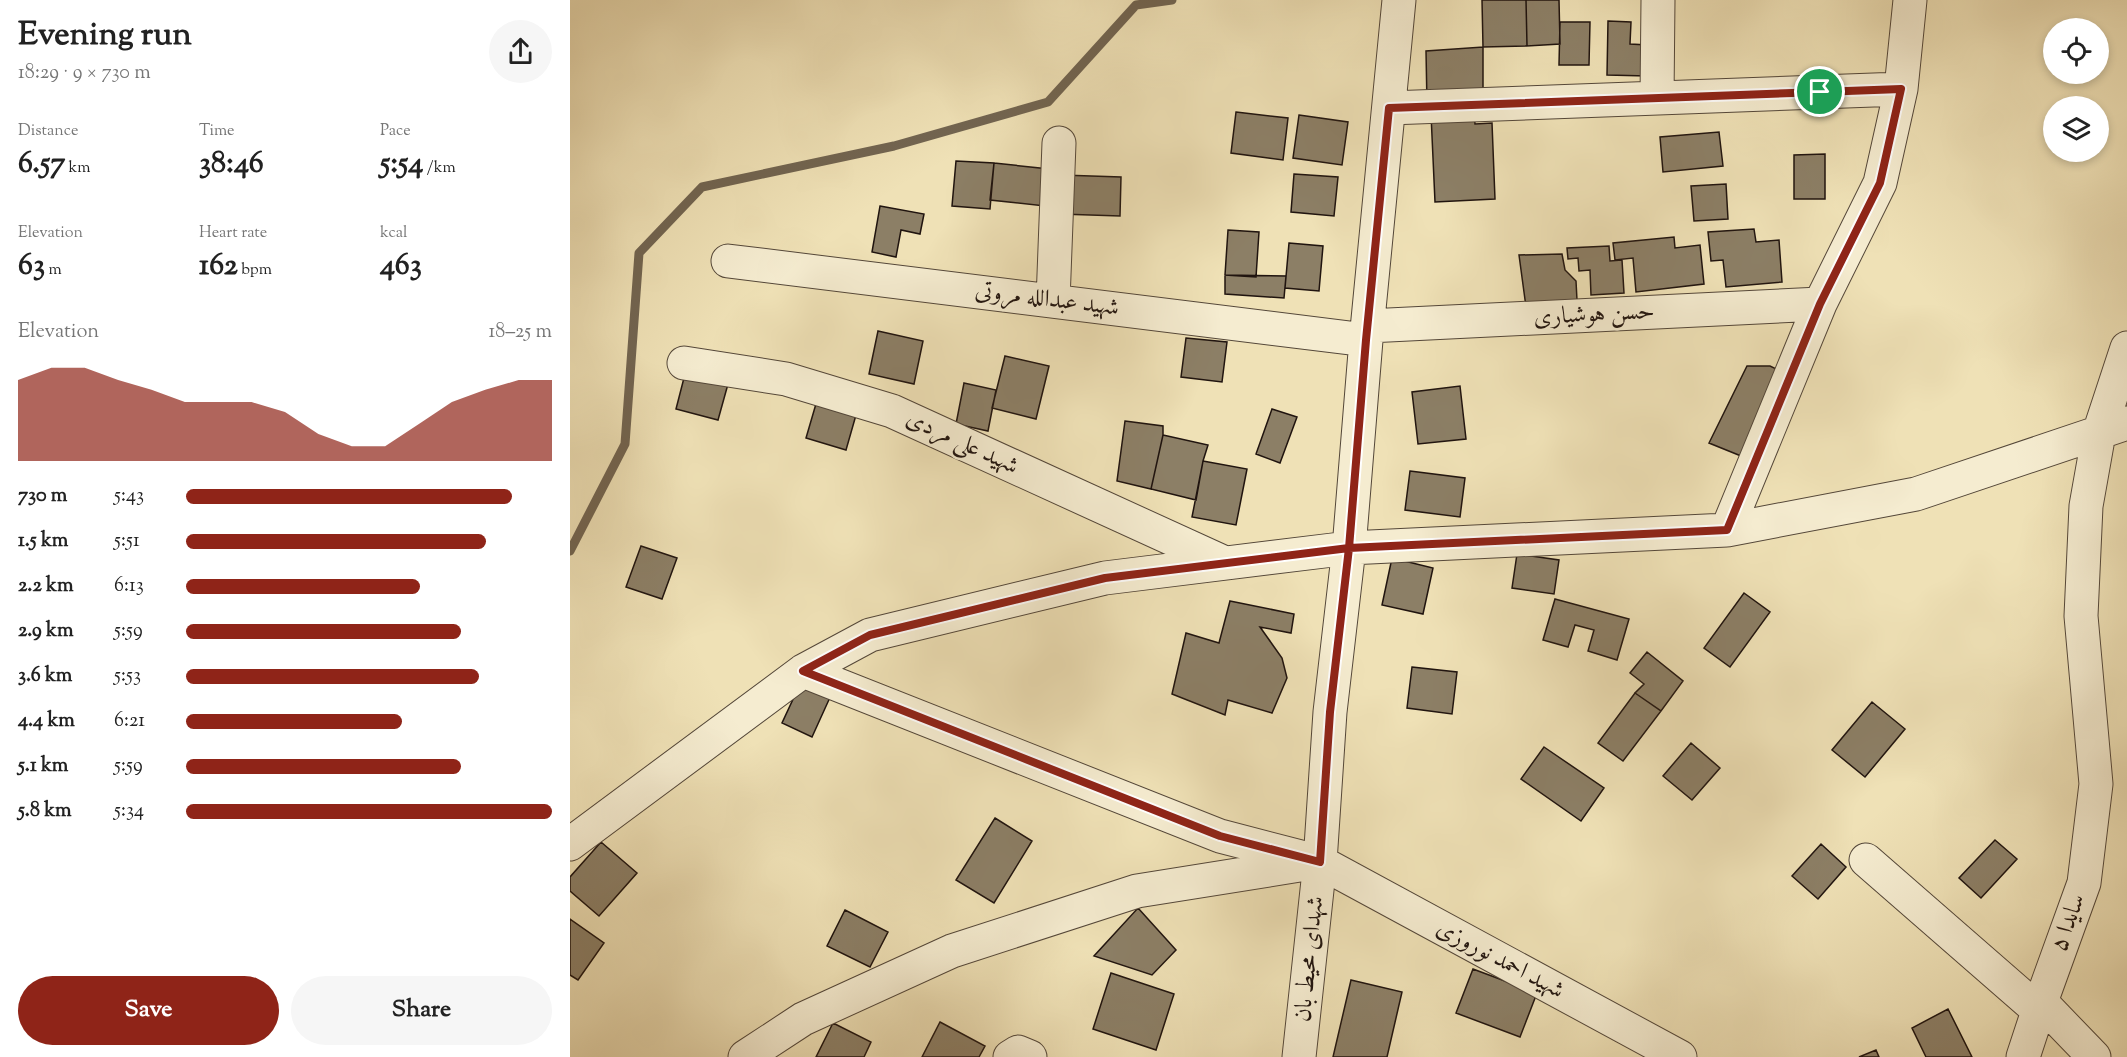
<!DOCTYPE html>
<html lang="en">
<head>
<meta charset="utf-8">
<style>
	body { margin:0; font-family:"Sorts Mill Goudy",Amiri,serif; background:#f6f6f6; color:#222; height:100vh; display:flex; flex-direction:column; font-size:22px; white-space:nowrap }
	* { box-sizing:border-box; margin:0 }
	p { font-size:20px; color:#767676 }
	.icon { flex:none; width:33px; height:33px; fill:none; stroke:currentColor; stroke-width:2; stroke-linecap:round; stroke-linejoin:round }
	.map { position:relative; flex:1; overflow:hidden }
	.side { display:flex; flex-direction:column; background:#fff; width:570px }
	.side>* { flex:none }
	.fabs { position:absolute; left:1473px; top:18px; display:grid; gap:12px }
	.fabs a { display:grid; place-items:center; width:66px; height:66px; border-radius:50%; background:#fff; box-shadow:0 3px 9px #0003; font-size:30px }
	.pin { position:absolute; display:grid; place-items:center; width:51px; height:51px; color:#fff; margin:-26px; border:3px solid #fff; border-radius:50%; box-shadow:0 2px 6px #0007 }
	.round { display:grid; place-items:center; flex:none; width:63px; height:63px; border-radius:32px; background:#f6f6f6 }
	.headline { display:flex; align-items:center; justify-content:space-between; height:102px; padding:0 18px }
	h1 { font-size:33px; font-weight:800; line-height:45px }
	.stats { display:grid; grid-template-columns:repeat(3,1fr); gap:9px; height:102px; padding:6px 18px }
	.stats div { display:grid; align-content:center }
	.stats b { font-size:30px; font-weight:800 }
	.stats small { font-size:16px; font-weight:400 }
	.stats p { font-size:16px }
	.chart { height:168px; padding:12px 18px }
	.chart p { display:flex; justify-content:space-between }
	.chart svg { width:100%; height:108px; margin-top:6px; fill:#8f2418; opacity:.7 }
	.primary-button { display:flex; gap:12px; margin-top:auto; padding:12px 18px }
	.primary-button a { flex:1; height:69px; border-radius:36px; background:#8f2418; color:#fff; font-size:24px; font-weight:800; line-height:69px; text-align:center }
	.primary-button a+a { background:#f6f6f6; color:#222 }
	ul { padding:0 18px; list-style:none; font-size:20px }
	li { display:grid; grid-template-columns:96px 72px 1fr; align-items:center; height:45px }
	li i { height:15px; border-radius:8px; background:#8f2418 }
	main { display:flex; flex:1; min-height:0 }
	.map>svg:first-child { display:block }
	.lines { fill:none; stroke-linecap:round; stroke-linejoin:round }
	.stream { stroke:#726551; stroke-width:9 }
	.building { fill:#8c7f66; stroke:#20140f; stroke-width:1.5 }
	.minor-casing { stroke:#544739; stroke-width:35 }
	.minor { stroke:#f5ecd0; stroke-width:33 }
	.route-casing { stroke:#fff; stroke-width:12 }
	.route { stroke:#8f2418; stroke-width:8 }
	.labels { text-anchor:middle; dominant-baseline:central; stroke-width:5; stroke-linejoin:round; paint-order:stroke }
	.street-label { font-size:24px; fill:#20140f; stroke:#f5ecd0 }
</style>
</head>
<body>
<main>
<section class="side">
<div class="headline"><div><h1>Evening run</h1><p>18:29 · 9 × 730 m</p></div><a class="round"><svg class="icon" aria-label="share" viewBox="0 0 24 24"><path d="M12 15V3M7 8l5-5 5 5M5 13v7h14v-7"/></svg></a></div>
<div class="stats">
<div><p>Distance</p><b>6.57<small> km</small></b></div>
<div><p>Time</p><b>38:46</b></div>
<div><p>Pace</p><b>5:54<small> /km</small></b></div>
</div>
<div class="stats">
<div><p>Elevation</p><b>63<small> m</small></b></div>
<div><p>Heart rate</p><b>162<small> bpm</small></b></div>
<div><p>kcal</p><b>463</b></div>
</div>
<div class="chart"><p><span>Elevation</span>18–25 m</p>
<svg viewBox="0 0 160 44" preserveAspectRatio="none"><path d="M0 44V11L10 6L20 6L30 11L40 15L50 20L60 20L70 20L80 24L90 33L100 38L110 38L120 29L130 20L140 15L150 11L160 11V44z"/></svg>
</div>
<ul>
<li><b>730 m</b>5:43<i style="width:89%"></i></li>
<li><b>1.5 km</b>5:51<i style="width:82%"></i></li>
<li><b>2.2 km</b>6:13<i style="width:64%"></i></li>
<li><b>2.9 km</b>5:59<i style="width:75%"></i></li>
<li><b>3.6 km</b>5:53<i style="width:80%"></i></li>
<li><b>4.4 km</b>6:21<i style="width:59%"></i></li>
<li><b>5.1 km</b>5:59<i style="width:75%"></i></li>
<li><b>5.8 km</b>5:34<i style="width:100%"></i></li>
</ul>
<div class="primary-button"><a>Save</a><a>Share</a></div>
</section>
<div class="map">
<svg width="1557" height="1057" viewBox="0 0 1557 1057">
	<rect width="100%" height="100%" fill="#efe1b6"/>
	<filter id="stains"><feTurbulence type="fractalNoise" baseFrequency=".00333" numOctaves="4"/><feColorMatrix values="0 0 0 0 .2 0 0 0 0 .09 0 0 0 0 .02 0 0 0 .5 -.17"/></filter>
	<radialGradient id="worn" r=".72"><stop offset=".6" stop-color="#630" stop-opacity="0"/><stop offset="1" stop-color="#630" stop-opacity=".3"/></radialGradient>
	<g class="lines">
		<!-- stream -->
		<path class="stream" d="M0,551l55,-107 14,-191 63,-66 192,-41 154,-44 88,-97 36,-5"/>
	</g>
	<!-- building -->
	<path class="building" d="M912,0h44l1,46 -44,1z
		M956,0h33l1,44 -33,2z
		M1038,21l23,1 -1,22 18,1 -1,31 -40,-1z
		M990,22h30l-1,43h-30z
		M913,47v55l-56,2 -1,-53z
		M666,112l52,6 -5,42 -52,-7z
		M904,112l1,12 17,-1 3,76 -60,3 -4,-88z
		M729,115l49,7 -6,43 -49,-7z
		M1149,132l4,34 -60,6 -3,-35z
		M1255,154v45h-31v-44z
		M386,161l38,2 -4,46 -38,-3z
		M424,163l55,6 -4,37 -55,-6z
		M724,174l44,3 -4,39 -43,-4z
		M491,175l60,2 -1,39 -60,-2z
		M1156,184l2,35 -34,2 -3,-35z
		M310,206l44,8 -4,20 -19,-4 -5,27 -24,-5z
		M1184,229l2,13 23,-2 3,42 -56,5 -3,-27 -12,1 -3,-29z
		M658,230l31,2 -3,45 -31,-2z
		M1104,237l1,11 25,-3 4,39 -68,8 -3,-34 -18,2 -2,-17z
		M719,243l34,3 -4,45 -34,-3z
		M1039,246l1,15 12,-1 2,33 -33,2 -1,-25 -11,1 -1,-13 -10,1 -1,-11z
		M992,254l3,16 11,11 1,19 -51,7 -7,-52z
		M655,275l61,1 -2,22 -59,-4z
		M308,331l45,10 -9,43 -45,-10z
		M616,338l41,4 -5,40 -41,-5z
		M435,356l44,10 -13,53 -44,-11z
		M1177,366h23l21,10 -45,82 -37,-15z
		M115,374l43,10 -10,36 -42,-11z
		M394,383l32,7 -8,41 -32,-7z
		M890,386l6,53 -48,5 -6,-52z
		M248,397l40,11 -12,42 -40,-12z
		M702,409l25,8 -17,46 -24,-9z
		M555,421l38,5v9l-12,54 -34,-8z
		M593,435l45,10 -5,16 -7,39 -45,-11z
		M633,461l44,8 -11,56 -44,-8z
		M840,471l55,7 -5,39 -55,-7z
		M71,546l36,12 -15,41 -36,-12z
		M947,554l42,6 -5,34 -42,-6z
		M822,558l41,10 -10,46 -41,-9z
		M1174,593l26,19 -40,55 -26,-19z
		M985,599l74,20 -12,41 -29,-9 6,-21 -19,-5 -7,22 -25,-7z
		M660,601l64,13 -3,19 -31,-6 22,31 5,20 -15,35 -44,-13 -3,15 -53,-21 14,-61 33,10z
		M1077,652l36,29 -22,30 -26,-18 9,-9 -14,-11z
		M842,667l45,5 -5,42 -45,-6z
		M232,680l30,13 -20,44 -30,-14z
		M1065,693l26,18 -38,50 -25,-18z
		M1302,702l33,27 -40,48 -33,-27z
		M1121,743l29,25 -28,32 -29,-24z
		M974,747l60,41 -23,33 -60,-42z
		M425,818l37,23 -38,62 -38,-23z
		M1425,840l22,19 -36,39 -22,-20z
		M31,842l36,31 -38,43 -29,-25v-14z
		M1251,844l25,23 -28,32 -26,-23z
		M568,908l38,42 -24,25 -58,-19z
		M275,910l43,22 -18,35 -43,-21z
		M0,919l34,24 -26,37 -8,-5z
		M903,969l64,24 -17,44 -64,-24z
		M541,973l63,21 -18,56 -63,-21z
		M781,980l51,12 -15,65h-54z
		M1378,1009l24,48h-46l-14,-29z
		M370,1022l45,24 -6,11h-57z
		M263,1023l38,19 -7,15h-48z
		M1306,1050l3,7h-20z"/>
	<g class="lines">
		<!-- minor casing -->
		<g class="minor-casing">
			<path id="minor" d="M1087,98l1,-98
				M819,108l512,-19
				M158,261l638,79
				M483,301l6,-158
				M798,326l452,-22
				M114,363l102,16 106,32 333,152
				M1157,530l93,-226 60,-121 21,-94 9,-89
				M233,671l417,165 100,26 360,195
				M0,844l233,-173 67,-36 235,-57 244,-30 378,-18 189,-36 211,-71
				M1296,860l172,150
				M1471,1002l53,55
				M175,1057l58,-38 149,-68 185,-60 169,-27
				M440,1057l8,-5 12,5
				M729,1057l21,-195 10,-150 19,-164 17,-208 33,-340
				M1453,1057l18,-55 43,-119 12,-99 -15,-168 5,-110 13,-73 28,-85"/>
		</g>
		<!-- minor -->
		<use href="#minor" class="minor"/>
	</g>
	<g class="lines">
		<!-- route casing -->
		<g class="route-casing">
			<path id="route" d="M1250,92l-431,16 -23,232 -17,208 -244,30 -235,57 -67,36 417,165 100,26 10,-150 19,-164 378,-18 93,-226 60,-121 21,-94 -81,3"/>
		</g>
		<!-- route -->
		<use href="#route" class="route"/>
	</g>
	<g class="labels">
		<!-- street labels -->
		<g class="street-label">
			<text transform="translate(477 300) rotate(7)">شهید عبدالله مروتی</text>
			<text transform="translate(1024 315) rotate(-3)">حسن هوشیاری</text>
			<text transform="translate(392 443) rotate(25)">شهید علی مردی</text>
			<text transform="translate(1499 923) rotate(-70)">سایدا ۵</text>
			<text transform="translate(740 959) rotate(-84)">شهدای محیط بان</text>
			<text transform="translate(930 960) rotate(28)">شهید احمد نوروزی</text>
		</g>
	</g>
	<rect width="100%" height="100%" filter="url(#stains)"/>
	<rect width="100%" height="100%" fill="url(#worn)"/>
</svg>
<div class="fabs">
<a><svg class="icon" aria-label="locate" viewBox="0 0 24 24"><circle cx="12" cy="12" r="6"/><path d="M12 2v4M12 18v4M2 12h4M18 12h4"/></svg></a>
<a><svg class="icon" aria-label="layers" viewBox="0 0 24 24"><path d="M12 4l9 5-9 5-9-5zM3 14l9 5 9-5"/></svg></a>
</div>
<div class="pin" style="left:1250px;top:92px;background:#1e9e55"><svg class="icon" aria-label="arrive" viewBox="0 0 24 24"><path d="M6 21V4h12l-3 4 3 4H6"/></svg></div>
</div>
</main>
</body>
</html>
